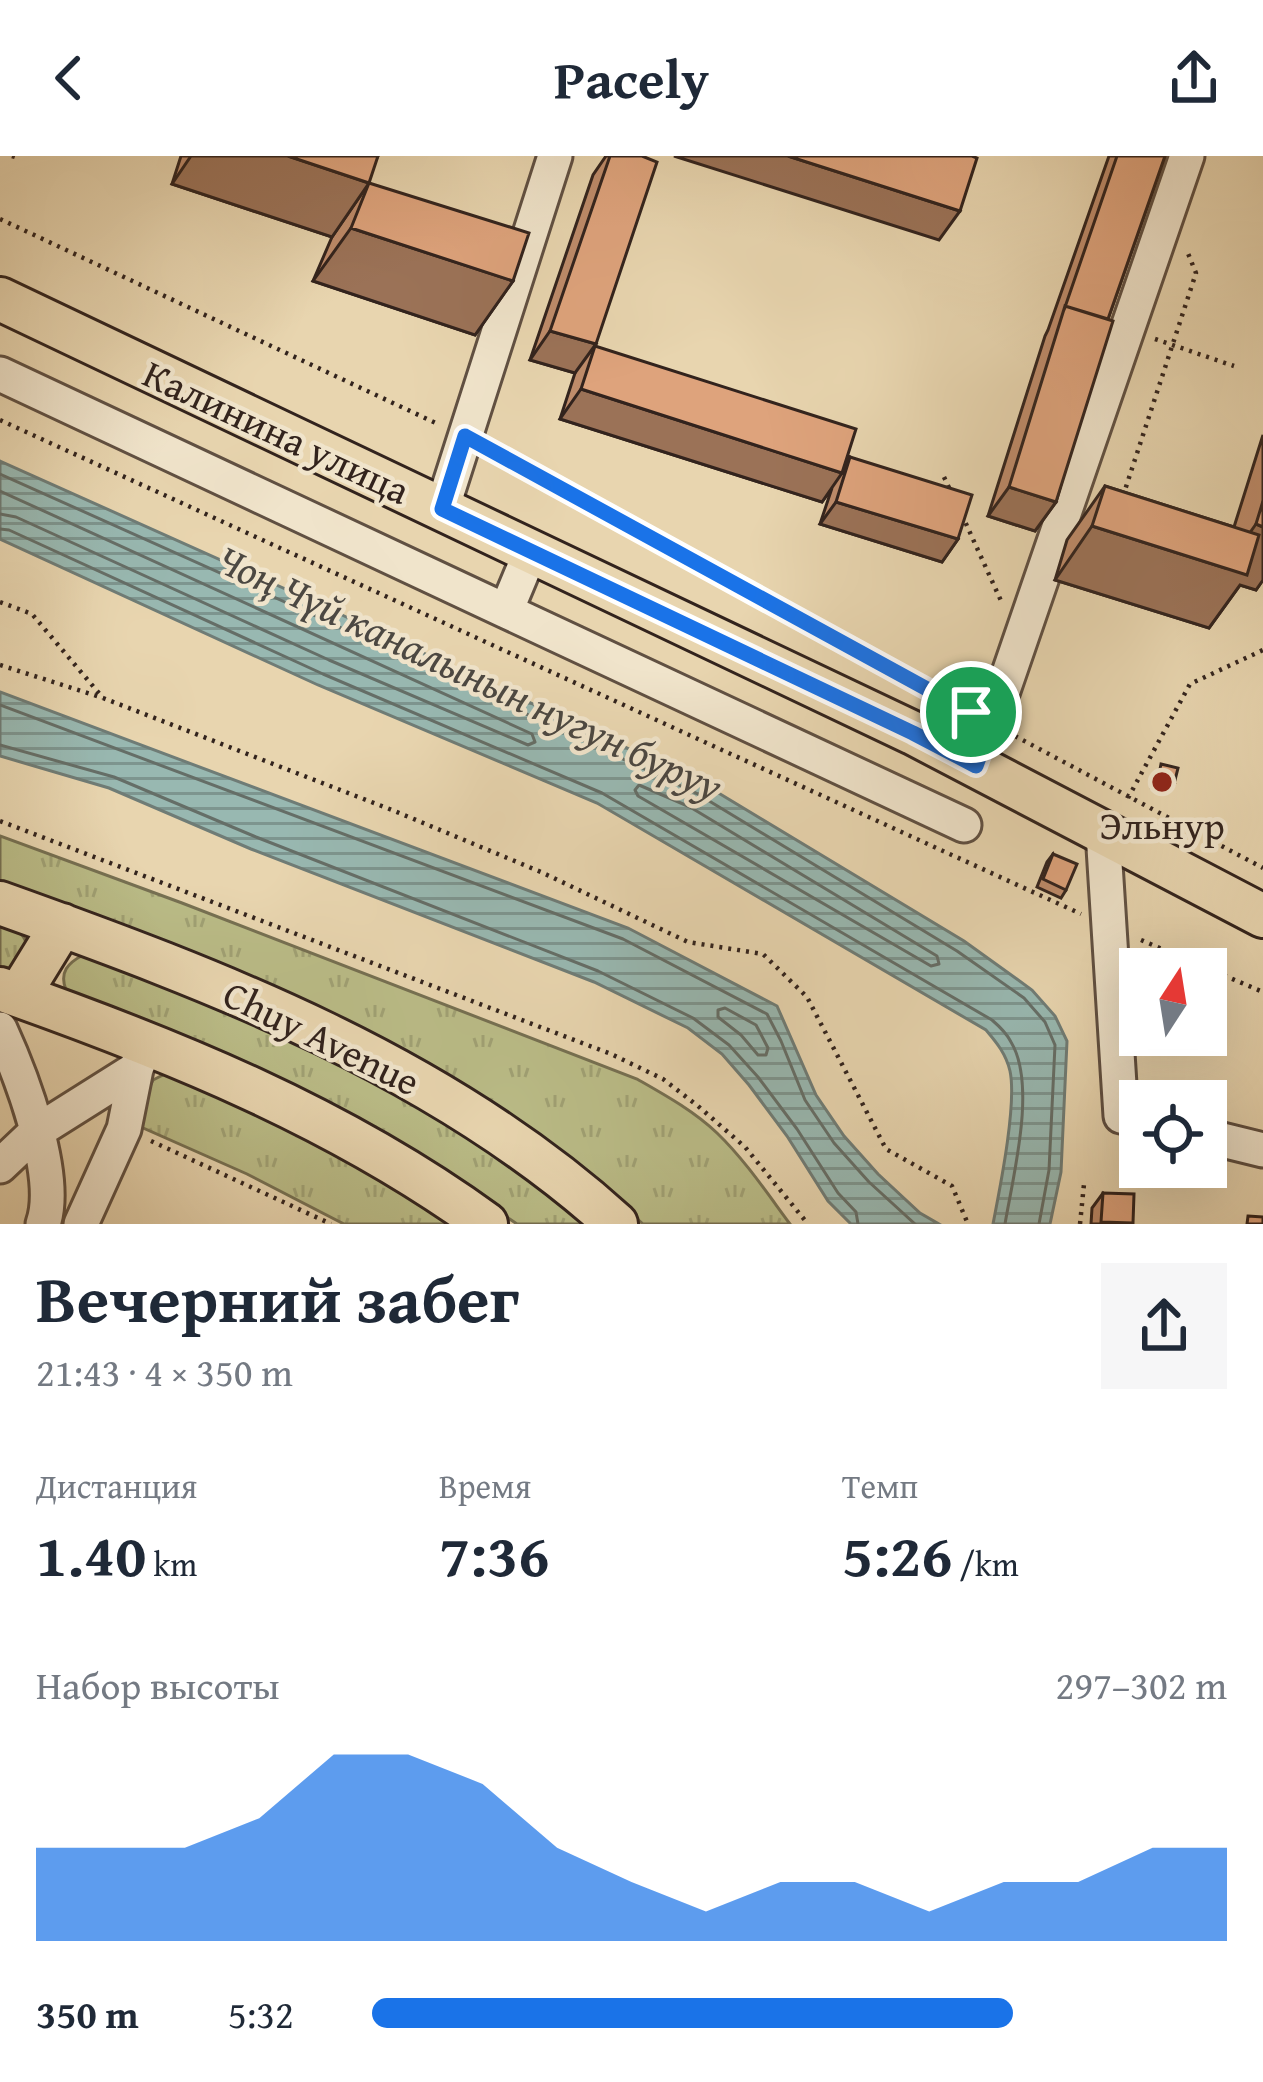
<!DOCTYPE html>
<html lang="ru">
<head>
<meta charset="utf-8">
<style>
	body { margin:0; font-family:"Gentium Book Plus",serif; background:#f6f6f7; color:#1f2937; height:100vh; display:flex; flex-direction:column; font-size:45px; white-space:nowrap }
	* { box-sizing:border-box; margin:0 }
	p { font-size:39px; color:#747a83 }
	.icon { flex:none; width:66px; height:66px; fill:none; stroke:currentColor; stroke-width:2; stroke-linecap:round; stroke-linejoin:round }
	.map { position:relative; height:1068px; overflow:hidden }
	.drawer { display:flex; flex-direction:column; background:#fff; flex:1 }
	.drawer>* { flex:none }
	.needle { width:78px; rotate:12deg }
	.controls { position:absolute; left:1119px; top:792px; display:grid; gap:24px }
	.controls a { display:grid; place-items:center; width:108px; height:108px; border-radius:0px; background:#fff; box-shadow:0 12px 48px #0002; font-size:60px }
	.pin { position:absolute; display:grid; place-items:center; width:102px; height:102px; color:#fff; margin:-51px; border:6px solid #fff; border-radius:50%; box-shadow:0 3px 12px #0007 }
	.round { display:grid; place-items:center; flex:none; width:126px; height:126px; border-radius:0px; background:#f6f6f7 }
	.summary { display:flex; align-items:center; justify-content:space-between; height:204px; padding:0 36px }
	h1 { font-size:66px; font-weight:800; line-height:90px }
	.metrics { display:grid; grid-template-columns:repeat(3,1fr); gap:18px; height:204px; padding:12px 36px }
	.metrics div { display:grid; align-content:center }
	.metrics b { font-size:60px; font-weight:800 }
	.metrics small { font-size:33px; font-weight:400 }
	.metrics p { font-size:33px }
	.chart { height:336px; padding:24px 36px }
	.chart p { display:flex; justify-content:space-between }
	.chart svg { width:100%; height:216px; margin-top:12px; fill:#1a73e8; opacity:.7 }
	ul { padding:0 36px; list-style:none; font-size:39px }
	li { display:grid; grid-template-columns:192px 144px 1fr; align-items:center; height:90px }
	li i { height:30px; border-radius:15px; background:#1a73e8 }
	header { display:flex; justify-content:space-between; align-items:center; height:156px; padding:0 36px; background:#fff; font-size:54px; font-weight:800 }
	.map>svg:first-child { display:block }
	.grass { fill:url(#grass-tufts); stroke:#767052; stroke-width:3 }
	.water { fill:url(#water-rules); stroke:#6f7c76; stroke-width:3 }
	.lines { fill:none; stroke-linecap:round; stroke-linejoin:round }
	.shore { stroke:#656e67; stroke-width:3 }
	.minor-casing { stroke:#605042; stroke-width:39 }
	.major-casing { stroke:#32231d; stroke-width:48 }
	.path { stroke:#32231d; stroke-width:4.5; stroke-dasharray:3 6; stroke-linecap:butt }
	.minor { stroke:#f0e4cb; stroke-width:33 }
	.major { stroke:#e8d5af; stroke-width:42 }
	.wall { fill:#bf8c6b; stroke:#32231d; stroke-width:3 }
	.shaded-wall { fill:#9b7257; stroke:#32231d; stroke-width:3 }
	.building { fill:#dea37c; stroke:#32231d; stroke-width:3 }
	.route-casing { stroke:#fff; stroke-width:24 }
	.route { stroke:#1a73e8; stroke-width:15 }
	.poi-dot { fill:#8f2418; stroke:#f0e4cb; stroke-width:4.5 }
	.labels { text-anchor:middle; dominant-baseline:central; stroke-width:9; stroke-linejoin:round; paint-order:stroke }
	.street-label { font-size:39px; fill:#32231d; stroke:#f0e4cb }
	.poi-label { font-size:39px; fill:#32231d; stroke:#f0e4cb }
	.water-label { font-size:42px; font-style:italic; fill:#4c4842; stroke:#f0e4cb }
</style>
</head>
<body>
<header><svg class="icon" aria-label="back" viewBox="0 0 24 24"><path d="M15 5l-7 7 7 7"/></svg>Pacely<svg class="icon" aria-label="share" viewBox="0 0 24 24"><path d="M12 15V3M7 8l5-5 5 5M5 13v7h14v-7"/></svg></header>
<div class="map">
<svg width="1263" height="1068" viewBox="0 0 1263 1068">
	<defs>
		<pattern id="grass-tufts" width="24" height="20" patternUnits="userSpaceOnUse" patternTransform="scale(3)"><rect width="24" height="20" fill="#babc87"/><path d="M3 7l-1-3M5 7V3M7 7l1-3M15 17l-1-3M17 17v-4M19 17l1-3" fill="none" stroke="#a0a174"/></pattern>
		<pattern id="water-rules" width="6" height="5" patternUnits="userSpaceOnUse" patternTransform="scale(3)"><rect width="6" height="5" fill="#98b8b1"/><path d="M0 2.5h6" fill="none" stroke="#7d958f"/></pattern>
	</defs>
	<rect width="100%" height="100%" fill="#e8d5af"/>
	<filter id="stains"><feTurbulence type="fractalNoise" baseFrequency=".00167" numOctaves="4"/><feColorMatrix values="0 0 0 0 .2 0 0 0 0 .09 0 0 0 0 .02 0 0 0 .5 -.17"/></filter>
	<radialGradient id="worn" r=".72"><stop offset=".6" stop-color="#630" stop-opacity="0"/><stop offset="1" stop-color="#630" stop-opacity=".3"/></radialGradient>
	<!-- grass -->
	<path class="grass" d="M0,680l182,67 455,176c28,16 57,32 80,54 28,27 50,60 73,91h-147l-56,-50 -134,-91 -183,-98 -191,-76 -79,-27z
		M0,764c29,16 35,23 11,50l-11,1z
		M83,799l16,1c80,35 167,68 244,107 88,44 169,99 246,161h-72l-100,-68 -344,-161 -7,-5c-7,-18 2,-27 17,-35z
		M167,917l182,84 104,67h-109l-97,-50 -115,-51 21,-43z"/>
	<!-- water -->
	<path class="water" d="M0,305l312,140 390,182 262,158 68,49 23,26 12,25 -6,131 -11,52h-57c7,-36 24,-120 17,-153 -4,-17 -13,-28 -24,-41l-389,-227 -279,-118 -318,-146z
		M0,536l628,236 149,78 39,89 28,41 34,38 42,39 19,11h-88l-23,-23 -41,-65 -38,-51 -27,-31 -34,-26 -94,-46 -343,-133 -142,-61 -109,-32z"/>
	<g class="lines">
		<!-- shore -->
		<path class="shore" d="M0,318l307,138 389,181 261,158 67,47 21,24 10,23 -6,125 -10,54
			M0,335l532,243 3,8 -7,3 -199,-85 -313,-143 -16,-3
			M0,373l9,1 314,144 279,119 390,227c7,6 15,14 19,22 26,43 2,134 -6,182
			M0,549l623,234 144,75 14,27 24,59 29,43 35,39 46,42
			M0,589l114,32 142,60 342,134 95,47 36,27 29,32 39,52 41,64 18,19 2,12
			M639,629l51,22 247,149 2,8 -8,2 -293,-170 -3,-6z
			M725,852l31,17 12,23 -2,7h-8l-17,-20 -23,-18v-7z"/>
		<!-- minor casing -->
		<g class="minor-casing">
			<path id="minor" d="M0,218l506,237
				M442,353l113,-353
				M531,395l-25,60 458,214
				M977,610l210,-610
				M1103,676l18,284 19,5
				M0,873c21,46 60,147 43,195
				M1206,980l57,14
				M0,1010l36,-34 100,-63 10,-26
				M81,1068l43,-95 12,-60"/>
		</g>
		<!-- major casing -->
		<g class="major-casing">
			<path id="major" d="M0,143l913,434 350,183
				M0,747c218,78 442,163 616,321
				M0,833c170,60 339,128 486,235
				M19,839l43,-70"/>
		</g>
		<!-- path -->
		<path class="path" d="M12,0l6,2
			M0,63l440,206
			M1155,183l79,27
			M0,264l1081,494
			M488,293l480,262
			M944,321l8,17
			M1123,340l73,-223 -9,-22
			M962,359l40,88
			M0,446l32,12 71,84
			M0,509l103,33 289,112 149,62 147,70 75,12 44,43 79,152 66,37 16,38
			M1015,580l248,132
			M1128,642l62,-114 73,-34
			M0,665l611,233 52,25 35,27 47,41 63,77
			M1141,784l122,52
			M151,985l180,83
			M1080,1068l4,-40"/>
		<!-- minor -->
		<use href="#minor" class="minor"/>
		<!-- major -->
		<use href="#major" class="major"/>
	</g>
	<!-- wall -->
	<path class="wall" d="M181,0h197l-46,81 -160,-53z
		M606,0h36l-47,190 250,119 5,-8 108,82 -16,23 -122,-38 12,-36 -10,14 -262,-83 15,-46 -45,-13 63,-185z
		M1109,0h56l-57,163 -52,183 -21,29 -47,-15 57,-180 3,-6z
		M369,27l144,98 -38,54 -162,-54 19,-44z
		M1263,279v145l-7,10 -16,-5 -31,43 -154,-48 12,-40 38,-54 129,41z
		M1053,698l13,36 -5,8 -24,-11 10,-25z
		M1103,1037l29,31h-41l1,-16z"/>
	<!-- shaded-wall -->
	<path class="shaded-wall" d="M191,0h97l81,27 -37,54 -160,-53z
		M674,0h114l172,55 -21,29z
		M351,72l162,53 -38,54 -162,-54z
		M550,175l46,13 -21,29 -45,-13z
		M581,233l261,84 -20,29 -262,-83z
		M1009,331l47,15 -21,29 -47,-15z
		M836,346l122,37 -16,23 -122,-38z
		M1256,368l7,3v53l-7,10 -16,-5 -31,43 -154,-48 37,-54 133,42z
		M1158,624l16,4 -6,8 -16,-4z"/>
	<!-- building -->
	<path class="building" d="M288,0h90l-9,27z
		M610,0h32l15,6 -61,182 -46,-13z
		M788,0h184l5,2 -17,53z
		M1117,0h48l-57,163 -43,-13 -1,4z
		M369,27l160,50 -16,48 -162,-53z
		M1065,150l48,15 -57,181 -47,-15z
		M595,190l261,83 -14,44 -261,-84z
		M850,301l122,38 -14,44 -122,-37z
		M1105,330l154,49 -12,40 -155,-49z
		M1263,345v26l-7,-3z
		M1161,608l17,4 -4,16 -16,-4z
		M1053,698l24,10 -11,26 -23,-11z
		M1103,1037l31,1 -1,29 -32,-1z
		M1248,1060l15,1v7h-16z"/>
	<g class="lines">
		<!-- route casing -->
		<g class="route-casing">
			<path id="route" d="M465,280l526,288 -15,42 -63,-33 -471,-224z"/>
		</g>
		<!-- route -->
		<use href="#route" class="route"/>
	</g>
	<!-- markers -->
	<circle class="poi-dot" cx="1162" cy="626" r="12"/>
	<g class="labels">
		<!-- street labels -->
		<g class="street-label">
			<text transform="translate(277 275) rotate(25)">Калинина улица</text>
			<text transform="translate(322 881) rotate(26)">Chuy Avenue</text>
		</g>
		<!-- poi labels -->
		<g class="poi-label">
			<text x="1162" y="668">Эльнур</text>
		</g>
		<!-- water labels -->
		<g class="water-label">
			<text transform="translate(470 516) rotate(25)">Чоң Чүй каналынын нугун буруу</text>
		</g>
	</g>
	<rect width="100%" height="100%" filter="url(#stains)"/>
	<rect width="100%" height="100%" fill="url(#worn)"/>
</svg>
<div class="controls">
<a><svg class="needle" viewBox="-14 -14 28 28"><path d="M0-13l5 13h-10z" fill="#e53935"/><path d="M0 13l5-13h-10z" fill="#747a83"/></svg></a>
<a><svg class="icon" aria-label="locate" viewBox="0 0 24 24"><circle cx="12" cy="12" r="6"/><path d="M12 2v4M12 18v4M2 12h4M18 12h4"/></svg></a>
</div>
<div class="pin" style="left:971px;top:556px;background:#1e9e55"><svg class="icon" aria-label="arrive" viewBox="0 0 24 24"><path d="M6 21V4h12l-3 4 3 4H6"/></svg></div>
</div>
<section class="drawer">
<div class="summary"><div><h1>Вечерний забег</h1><p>21:43 · 4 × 350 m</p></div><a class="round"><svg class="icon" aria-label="share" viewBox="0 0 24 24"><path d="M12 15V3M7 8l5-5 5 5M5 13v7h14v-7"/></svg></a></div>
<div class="metrics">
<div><p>Дистанция</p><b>1.40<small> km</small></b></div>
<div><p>Время</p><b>7:36</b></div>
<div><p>Темп</p><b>5:26<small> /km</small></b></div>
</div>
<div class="chart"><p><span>Набор высоты</span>297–302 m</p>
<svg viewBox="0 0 160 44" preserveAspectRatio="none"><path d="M0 44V25L10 25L20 25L30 19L40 6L50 6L60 12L70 25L80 32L90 38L100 32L110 32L120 38L130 32L140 32L150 25L160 25V44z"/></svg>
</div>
<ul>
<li><b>350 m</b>5:32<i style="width:75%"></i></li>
</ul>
</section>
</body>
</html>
